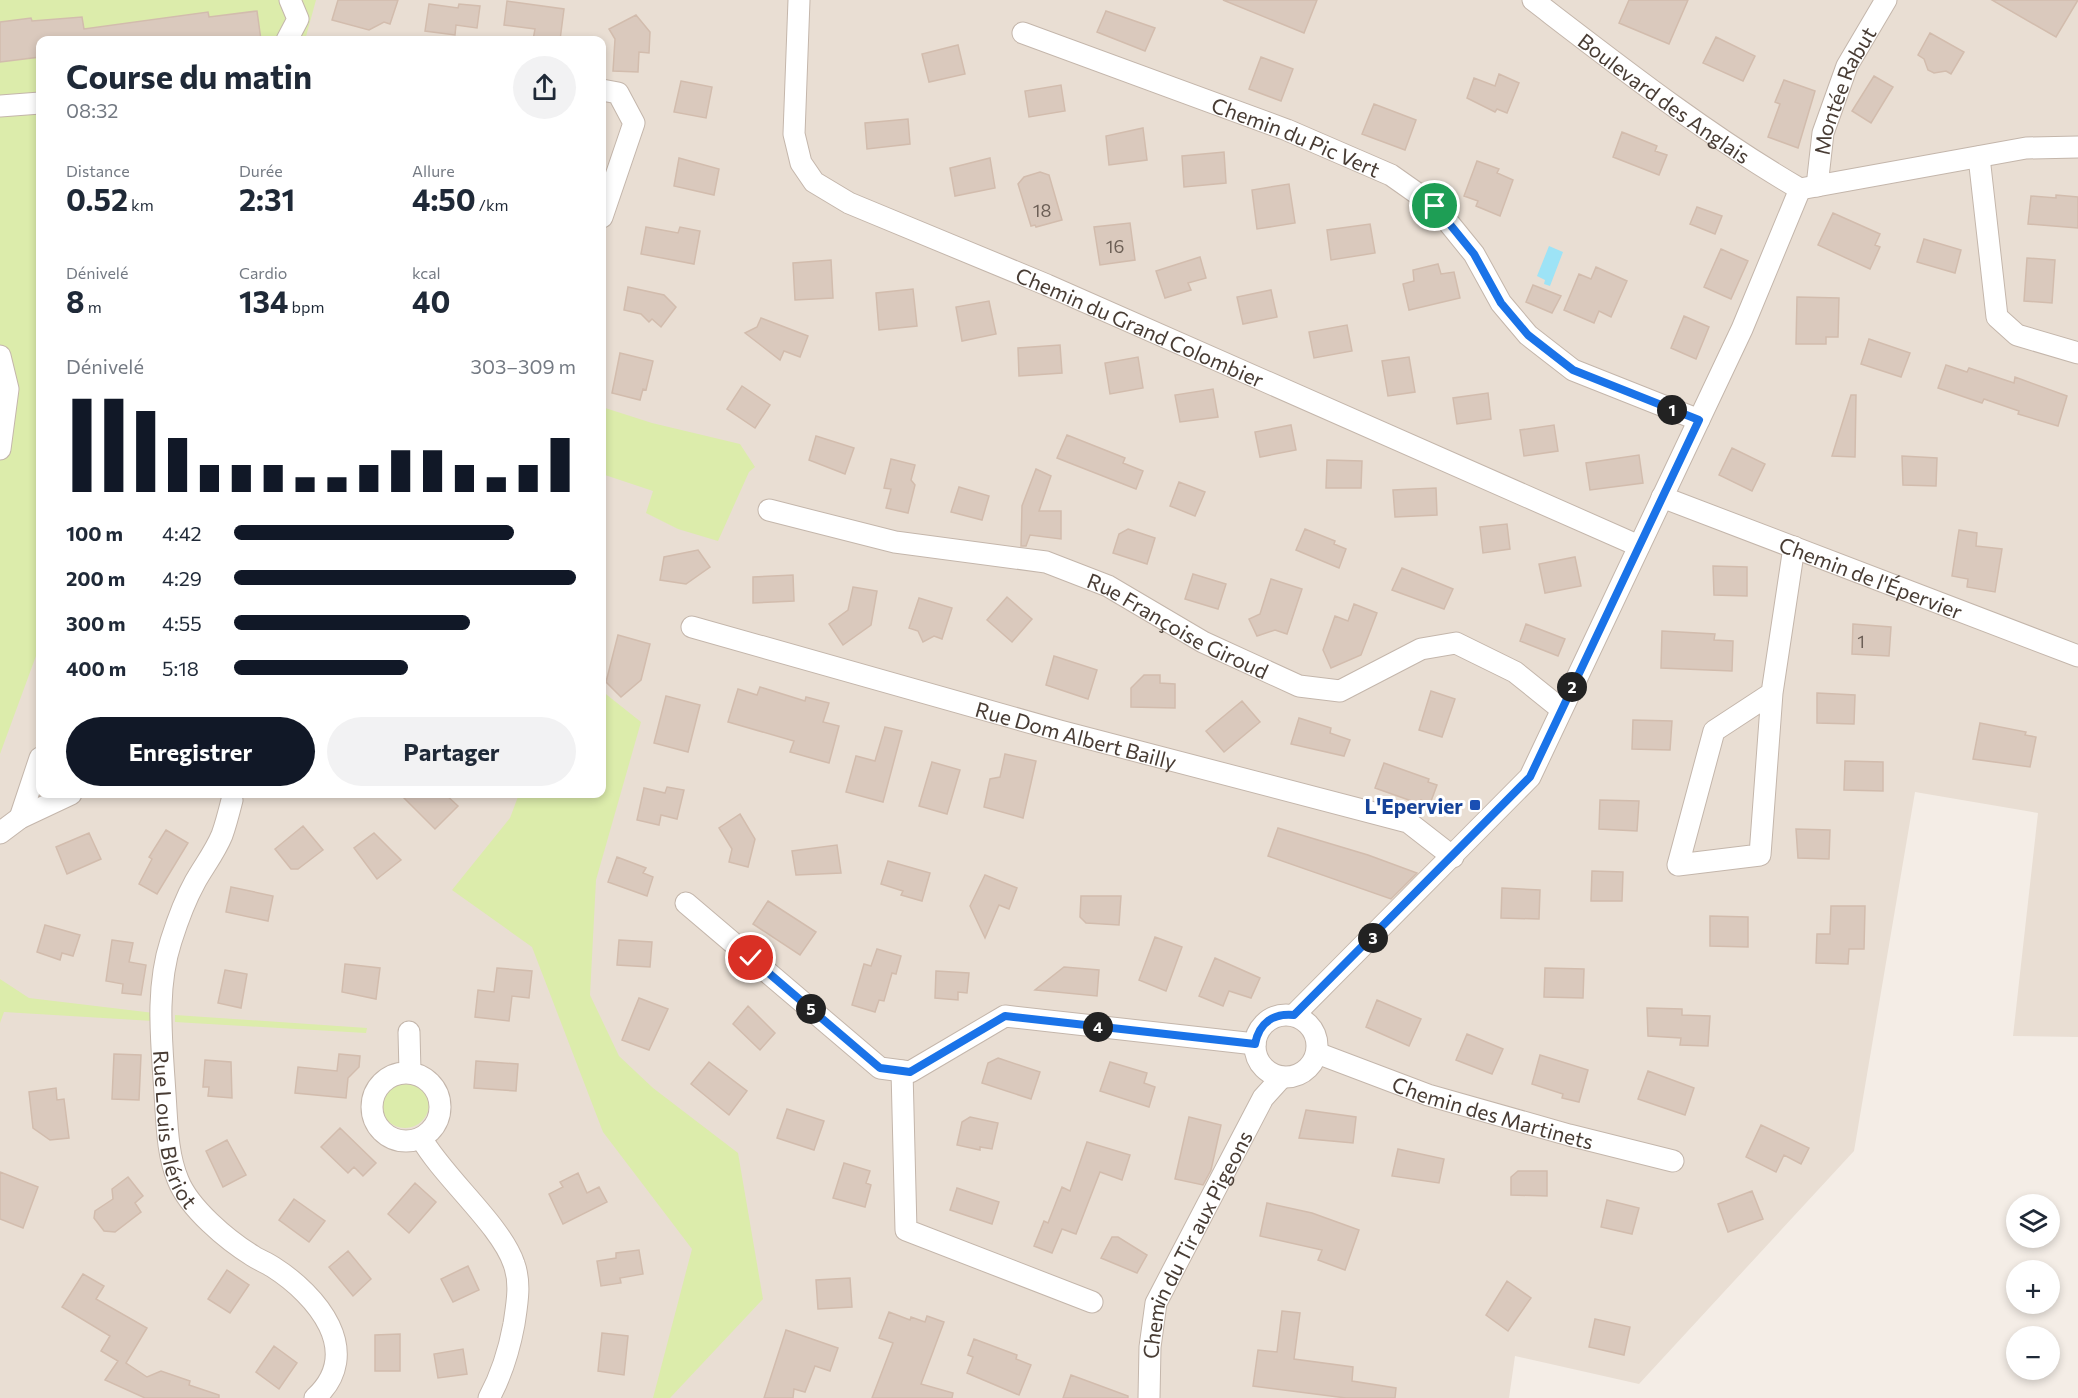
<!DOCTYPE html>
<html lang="fr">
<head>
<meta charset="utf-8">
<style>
	body { margin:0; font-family:Commissioner,sans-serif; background:#f2f2f3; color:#1f2937; height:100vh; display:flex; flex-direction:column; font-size:22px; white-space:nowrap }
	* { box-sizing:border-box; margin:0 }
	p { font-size:20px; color:#747a83 }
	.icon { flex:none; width:33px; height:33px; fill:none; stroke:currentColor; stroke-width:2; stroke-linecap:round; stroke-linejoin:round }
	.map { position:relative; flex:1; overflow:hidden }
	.side { position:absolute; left:36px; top:36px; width:570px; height:762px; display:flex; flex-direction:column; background:#fff; border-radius:12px; box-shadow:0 3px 9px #0003 }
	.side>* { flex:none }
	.controls { position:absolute; left:2006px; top:1194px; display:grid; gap:12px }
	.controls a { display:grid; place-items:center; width:54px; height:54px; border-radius:50%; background:#fff; box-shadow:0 3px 9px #0003; font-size:30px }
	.pin { position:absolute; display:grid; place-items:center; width:51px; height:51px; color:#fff; margin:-26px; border:3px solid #fff; border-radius:50%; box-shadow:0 2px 6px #0007 }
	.km { position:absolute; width:30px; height:30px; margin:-15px; border-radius:50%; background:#222; color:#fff; font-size:16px; line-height:30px; text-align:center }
	.round { display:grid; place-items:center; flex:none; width:63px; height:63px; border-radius:32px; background:#f2f2f3 }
	.headline { display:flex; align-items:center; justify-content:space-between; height:102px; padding:0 30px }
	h1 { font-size:33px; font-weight:700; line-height:45px }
	.stats { display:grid; grid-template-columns:repeat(3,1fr); gap:9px; height:102px; padding:6px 30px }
	.stats div { display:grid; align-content:center }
	.stats b { font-size:30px; font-weight:700 }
	.stats small { font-size:16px; font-weight:400 }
	.stats p { font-size:16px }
	.chart { height:168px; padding:12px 30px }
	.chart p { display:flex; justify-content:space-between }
	.chart svg { width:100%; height:108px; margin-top:6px; stroke:#111827; stroke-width:6 }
	.action { display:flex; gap:12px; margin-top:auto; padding:12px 30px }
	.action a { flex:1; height:69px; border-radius:36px; background:#111827; color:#fff; font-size:24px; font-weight:700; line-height:69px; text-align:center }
	.action a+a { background:#f2f2f3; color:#1f2937 }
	ul { padding:0 30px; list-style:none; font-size:20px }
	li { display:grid; grid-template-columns:96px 72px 1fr; align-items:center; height:45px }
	li i { height:15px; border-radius:8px; background:#111827 }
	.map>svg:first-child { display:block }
	.residential { fill:#e9ded3; fill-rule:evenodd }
	.green { fill:#dcecab }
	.water { fill:#9de3f6 }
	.building { fill:#dac9bd; stroke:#d2bcad; stroke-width:1.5 }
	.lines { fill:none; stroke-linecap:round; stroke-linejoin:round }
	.minor-casing { stroke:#c4b6ab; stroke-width:23 }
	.minor { stroke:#fff; stroke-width:21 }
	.route-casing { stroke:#fff; stroke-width:12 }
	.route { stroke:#1a73e8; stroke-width:8 }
	.transit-dot { fill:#1a4fb4; stroke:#fff; stroke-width:2 }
	.labels { text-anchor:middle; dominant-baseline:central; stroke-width:6; stroke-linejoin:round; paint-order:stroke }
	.number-label { font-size:18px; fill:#6c5f56 }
	.street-label { font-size:21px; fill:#483c34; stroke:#fff }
	.transit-label { font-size:21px; font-weight:bold; fill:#164399; stroke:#fff; text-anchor:end }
</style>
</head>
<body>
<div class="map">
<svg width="2078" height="1398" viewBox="0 0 2078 1398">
	<rect width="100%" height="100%" fill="#f4ede6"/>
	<!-- residential -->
	<path class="residential" d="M0,0h2078v1037l-65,-1 25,-223 -123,-21 -61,359 -215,233 -124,-28 -6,42h-1509zM40,40h562v754h-562z"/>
	<!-- green -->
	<path class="green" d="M0,0h316l-11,40h-265v605l-40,109z
		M602,407l50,16 88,21 15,23 -6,5 -31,69 -40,-12 -32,-16 7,-22 -51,-17z
		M602,691l39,31 -45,158 -6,115 29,61 34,32 85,65 25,146 -93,99h-17l39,-149 -89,-117 -71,-185 -80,-57 58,-72 9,-24h83z
		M0,979l29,19 125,15 -1,8 -149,-9 -4,11z
		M175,1015l192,13 -1,5 -191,-11z
		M381 1104a24 24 0 1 1 48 0a24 24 0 1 1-48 0Z"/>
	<!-- water -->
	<path class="water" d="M1549,246l14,6 -13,34 -6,-2 1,-4 -8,-4z"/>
	<!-- building -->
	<path class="building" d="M338,0h60l-8,24 -6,-2 -15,8 -37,-10z
		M1223,0h94l-13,33z
		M1629,0h59l-19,44 -50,-21z
		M1992,0h86l-22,37z
		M507,1l57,8 -4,31h-27l2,-11 -31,-4z
		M429,4l29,4 1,-4 21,2 -3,22 -21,-3 -1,10 -30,-4z
		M257,11l4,29h-221v17l-40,5v-40l31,-4 1,3 50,-4 2,12 124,-17 1,5z
		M1106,11l49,17 -10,23 -48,-19z
		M636,15l14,17 -1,21 -10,-1 -1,20 -25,-1 2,-32 -6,-10z
		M1930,33l34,19 -13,22 -5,-3 -12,2 -6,-3 -4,-11 -6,-4z
		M1716,37l39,19 -12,25 -40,-18z
		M958,45l7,29 -36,8 -7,-28z
		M1261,57l32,12 -12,32 -32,-12z
		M1499,74l20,9 -12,30 -10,-4 -2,3 -28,-14 7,-20 21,8z
		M1874,76l19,11 -22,36 -19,-12z
		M1784,80l31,11 -17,57 -30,-11 12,-33 -5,-2z
		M681,81l31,6 -6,31 -32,-6z
		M1061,85l4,26 -36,6 -4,-26z
		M1374,104l42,16 -11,30 -43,-16z
		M908,119l2,25 -43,5 -2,-26z
		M1143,128l4,32 -38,5 -3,-29z
		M1622,132l35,14 -2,5 12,4 -8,20 -46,-18z
		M1224,152l2,31 -42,4 -2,-31z
		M679,158l40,11 -5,26 -40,-9z
		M990,158l5,30 -40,8 -5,-28z
		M1477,161l22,8 -2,4 16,7 -13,36 -24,-10 2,-5 -14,-5z
		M1040,172l9,3 13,45 -26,7 -1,-2 -4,1 -13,-42 6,-7z
		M1289,184l6,39 -38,6 -5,-39z
		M2056,195l22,2v31l-50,-4 3,-28 25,2z
		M1697,207l25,9 -7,18 -25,-10z
		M1833,213l47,21 -5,11 5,2 -10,22 -52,-24z
		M1130,223l5,37 -35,5 -6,-38z
		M1370,224l5,29 -44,7 -4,-30z
		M646,227l32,6 2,-6 20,4 -6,33 -53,-10z
		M1924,239l37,11 -6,23 -38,-11z
		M1721,249l27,12 -17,38 -27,-12z
		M1200,257l6,21 -18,5 3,7 -26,8 -9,-27z
		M2027,258l28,2 -3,43 -28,-2z
		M831,260l2,38 -38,2 -2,-37z
		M1438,264l3,10 13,-2 6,26 -51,12 -6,-26 11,-3 -1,-11z
		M1596,267l31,14 -16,36 -12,-6 -5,12 -30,-13 15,-36 12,5z
		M1533,285l28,11 -9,17 -26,-11z
		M628,287l36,8 12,12 -15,20 -9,-8 -3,3 -8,-8 -17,-4z
		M913,289l4,37 -38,4 -3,-37z
		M1271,290l6,27 -34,7 -6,-27z
		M1797,297l42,1 -1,39h-12v7h-30z
		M989,301l7,33 -34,7 -6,-34z
		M1684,316l25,11 -13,32 -25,-11z
		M761,318l47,18 -8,21 -16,-6 -4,9 -35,-27 12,-6z
		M1347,325l5,26 -38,7 -5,-26z
		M1869,339l41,14 -9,24 -40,-13z
		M1060,345l2,28 -43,3 -1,-28z
		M620,353l33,8 -7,29 -3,-1 -3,11 -28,-7z
		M1138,357l5,31 -33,6 -5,-31z
		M1409,357l6,35 -27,4 -6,-35z
		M1946,365l21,7 2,-4 45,15 1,-6 52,19 -9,30 -40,-12 1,-3 -35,-12 -2,4 -44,-15z
		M742,386l28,19 -15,23 -28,-19z
		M1213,389l5,28 -38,5 -5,-27z
		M1488,393l3,26 -34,5 -4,-26z
		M1851,395h5l-1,62 -23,-1z
		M1291,425l5,25 -36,7 -5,-25z
		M1554,425l4,26 -34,5 -4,-26z
		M1067,435l58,23 -2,5 20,8 -7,18 -79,-31z
		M816,436l38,12 -9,26 -36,-14z
		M1732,448l33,16 -13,27 -33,-16z
		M1639,455l4,28 -53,7 -4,-27z
		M1902,456l35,2 -1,28 -33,-1z
		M891,459l24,6 -4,15 4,5 -7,28 -22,-5 5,-19 -7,-1z
		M1327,460l35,1 -1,27h-35z
		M1036,469l15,7 -12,35h22v28l-31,-4 -4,11h-5l1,-40z
		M1179,482l26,10 -10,24 -25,-10z
		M959,487l30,9 -7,24 -31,-8z
		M1436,488l1,27 -42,2 -2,-27z
		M1507,524l3,25 -27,4 -3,-26z
		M1128,529l27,9 -8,26 -34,-11 6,-19z
		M1305,529l30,12 -1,3 12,5 -7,19 -43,-18z
		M1959,530l18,3 -1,13 26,3 -7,43 -28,-5 1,-8 -16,-3z
		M698,550l12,17 -24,17 -26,-4 4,-23z
		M1575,557l6,29 -36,7 -6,-29z
		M1713,566l34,1v29l-33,-1z
		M1402,568l51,21 -9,20 -52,-19z
		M1193,574l33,10 -8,25 -33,-10z
		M793,575l1,26 -41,2v-26z
		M1271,579l31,10 -15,45 -12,-4 -18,6 -8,-17 11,-5z
		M853,587l24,4 -6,34 -28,20 -14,-21 19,-14z
		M1007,597l25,22 -20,23 -25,-22z
		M919,598l33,10 -10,31 -8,-3 -11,6 -5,-11 -9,-3z
		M1354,604l23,9 -16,42 -30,13 -8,-18 12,-34 13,5z
		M1526,624l39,15 -7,17 -38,-15z
		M1853,624l38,3 -2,29 -37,-2z
		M1662,631l53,3 -1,6 19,1 -1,30 -71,-3z
		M618,635l32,9 -9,36 -20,17 -15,-15z
		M1054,656l43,14 -9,29 -42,-14z
		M1144,675h16v8l15,1v24l-44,-1v-19z
		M760,687l45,14 1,-4 23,6 -6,19 16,4 -10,37 -39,-11 4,-11 -66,-19 10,-33 19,6z
		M1431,691l24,8 -13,38 -23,-7z
		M1817,693l38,2 -1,29 -37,-1z
		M666,696l34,9 -12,47 -34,-9z
		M1242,701l18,21 -36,30 -18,-21z
		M1299,718l32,10 -1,5 20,7 -6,16 -53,-12z
		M1633,720l39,1 -2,29 -38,-1z
		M1980,723l46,9 -1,3 11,2 -6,30 -57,-8z
		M885,727l17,4 -19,71 -37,-10 10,-36 19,5z
		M1005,754l31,7 -13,57 -39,-11 6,-28 10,-2z
		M1845,761l38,1v29l-39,-1z
		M932,762l28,8 -13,44 -28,-8z
		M1384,763l45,16 -1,3 9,3 -7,19 -9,-4 -1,4 -45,-16z
		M667,787l17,3 -7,29 -16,-4 -2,10 -22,-5 7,-32 21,5z
		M400,794h45l13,12 -23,23z
		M1600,800l39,1 -2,30 -38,-2z
		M740,814l15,25 -7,28 -19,-5 3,-13 -13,-21z
		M303,826l20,24 -25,19h-7l-16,-20z
		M1278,828l90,27 49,18 -26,26 -123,-43z
		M1796,829l34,1 -1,29 -31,-1z
		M166,830l22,13 -31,51 -18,-10 13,-25 -3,-2z
		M89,833l12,26 -34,15 -11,-27z
		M374,833l27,27 -24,19 -23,-31z
		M837,845l4,28 -45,2 -4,-24z
		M617,857l29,11 -3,5 10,4 -6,19 -39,-14z
		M888,861l42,12 -8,28 -21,-6 2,-4 -22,-7z
		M1592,871l31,1 -1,29h-31z
		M985,875l32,13 -8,21 -10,-4 -14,33 -15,-32z
		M231,887l42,9 -5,25 -42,-9z
		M1502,888l38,2 -1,29 -38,-1z
		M1081,896h40l-2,29 -33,-2 -6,-6z
		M768,901l48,31 -16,23 -47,-31z
		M1831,906h34l-1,43h-15l-1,15 -32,-1 1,-29h13z
		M1710,916l38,1v30l-38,-1z
		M45,925l35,10 -7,21 -11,-3 -2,7 -23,-8z
		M1155,937l27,10 -16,44 -27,-11z
		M112,940l21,3 -4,19 17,3 -5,30 -19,-2 1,-9 -17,-3z
		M619,940l33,2 -2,25 -33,-2z
		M877,949l24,7 -5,18 -4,-1 -8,28 -5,-1 -4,12 -23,-7 12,-41 7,2z
		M1215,958l45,20 -9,20 -22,-7 -6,15 -24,-10z
		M345,964l35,4 -4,31 -34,-7z
		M1064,967l35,3 -2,26 -62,-6z
		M497,968l35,3 -3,27 -17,-2 -3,25 -34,-4 3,-27 16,2z
		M1545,968l39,1 -1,29 -39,-1z
		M225,970l22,4 -6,34 -23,-5z
		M936,971l33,2 -2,20 -9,-1v8l-23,-2z
		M639,998l29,11 -19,41 -27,-10z
		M1377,1000l44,19 -12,27 -43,-19z
		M748,1006l27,27 -15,17 -27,-26z
		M1647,1008l35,1v6l28,1 -2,30 -28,-1 1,-7 -33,-2z
		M1467,1034l36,15 -11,25 -36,-14z
		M114,1054l27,1 -2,45 -27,-1z
		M339,1054l21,2 -1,11 -11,11 -2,20 -51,-5 3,-26 39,4z
		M1540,1055l48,15 -9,32 -17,-4 1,-4 -31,-10z
		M998,1058l42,14 -9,27 -49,-16 6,-20z
		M205,1060l26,2 1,36 -24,-2 1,-9h-6z
		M476,1061l42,3 -2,27 -42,-3z
		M709,1062l38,29 -18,24 -38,-31z
		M1110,1062l37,11 -3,10 11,4 -6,20 -49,-16z
		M1648,1071l46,17 -9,27 -47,-16z
		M56,1088l1,12 7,-1 5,39 -19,2 -17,-12 -4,-36z
		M787,1109l37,12 -10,29 -37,-12z
		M1306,1110l50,7 -3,26 -54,-5z
		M970,1117l28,6 -6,26 -12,-2v3l-23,-5 5,-23z
		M1189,1117l32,8 -10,45 -8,15 -28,-6z
		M1761,1125l48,23 -8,16 -17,-9 -8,17 -30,-15z
		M340,1128l36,35 -13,13 -9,-9 -6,6 -27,-26z
		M227,1140l19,35 -23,12 -17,-36z
		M1087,1142l43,13 -8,25 -22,-8 -24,62 -14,-5 -10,24 -18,-7 10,-25 4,2 14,-36 8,4z
		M1398,1149l46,10 -5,24 -47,-7z
		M844,1163l26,8 -4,12 5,2 -6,22 -32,-9z
		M1518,1171h29v25l-36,-1v-18z
		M0,1172l38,15 -15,41 -23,-9z
		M578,1173l9,20 12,-6 8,15 -44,22 -14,-30 14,-7 -3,-5z
		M128,1177l15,19 -8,7 6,9 -26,20 -11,-1 -10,-13 1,-7 18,-12 -1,-10z
		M415,1183l21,19 -27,31 -21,-19z
		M957,1188l42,14 -7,22 -42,-14z
		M1752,1191l11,28 -35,13 -10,-28z
		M294,1199l31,22 -16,21 -30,-22z
		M1607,1200l32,8 -7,26 -31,-7z
		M1267,1203l45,10 47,17 -14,40 -27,-10 4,-10 -62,-14z
		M1112,1237h6l29,18 -10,18 -36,-15z
		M639,1250l4,24 -23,4 1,5 -20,3 -4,-25 19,-3v-5z
		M348,1251l23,28 -18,17 -24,-29z
		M468,1266l11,24 -26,12 -12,-23z
		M227,1270l22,15 -19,28 -22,-14z
		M83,1274l21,12 -8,13 51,29 -21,35 21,14 14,-6 29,10 -1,4 30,10v3h-74l-40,-18 13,-19 -17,-10 9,-15 -48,-29z
		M850,1278l2,29 -34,2 -2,-29z
		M1507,1281l24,17 -23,33 -22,-16z
		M1282,1311l18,2 -6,46 59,8 -1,14 44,7 -1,10h-49l-93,-12 5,-36 19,2z
		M889,1312l21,8 1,-3 14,5 2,-6 17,6 -23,62 32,9 -1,5h-80l21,-55 -14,-5z
		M1595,1319l35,8 -6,28 -35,-8z
		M786,1330l52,18 -8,23 -15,-5 -10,26 -11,-3 -1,9h-29z
		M602,1333l26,3 -4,39 -26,-4z
		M400,1334v37h-25v-36z
		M974,1339l43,16 -1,4 15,6 -12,30 -52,-22 6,-16 -5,-2z
		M274,1346l23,17 -18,26 -23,-17z
		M463,1349l4,25 -29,4 -4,-24z
		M1071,1375l57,21v2h-65z"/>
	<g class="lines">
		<!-- minor casing -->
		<g class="minor-casing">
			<g id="minor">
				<path id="s1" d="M799,0l-5,134 7,29 13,19 35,21 198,82 592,261"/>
				<path id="s2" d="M1533,0c86,66 174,135 267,189"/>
				<path id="s3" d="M1023,33l264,97 104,45 44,31 39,48 27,49 27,32 45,35 126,50"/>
				<path d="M287,40l11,-21 -8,-19"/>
				<path d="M602,90l16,3 16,30 -32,94"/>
				<path d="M0,106l40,-3"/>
				<path d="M1979,157l18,160 20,18 61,18"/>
				<path id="s4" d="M1817,186l6,-53 24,-67 39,-66"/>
				<path d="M1800,189l226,-41 52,-1"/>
				<path d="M0,356l8,33 -8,60"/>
				<path id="s5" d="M1662,497l416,159"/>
				<path id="s6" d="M769,510l126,32 151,20 62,24 95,56 96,44 41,5 81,-42 35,-6 59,29 46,37"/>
				<path id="s7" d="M692,627l368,104 348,91 45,35"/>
				<path d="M1772,693l-58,38 -36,134 82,-10 12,-162 22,-146"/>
				<path id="s8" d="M232,800c-3,12 -6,24 -10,35 -7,17 -18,31 -27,47 -10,18 -18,40 -24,59 -16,49 -9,103 -6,153 2,28 2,60 13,86 11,28 49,60 75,76 6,4 14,7 20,11 44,28 92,85 42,131"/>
				<path d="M20,818l20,-60"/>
				<path d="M0,833l20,-15 51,-24"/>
				<path d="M686,903l194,165 30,4 95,-56 250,28"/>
				<circle cx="1286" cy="1046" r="31"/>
				<path d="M1294,1015l236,-238 212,-448 58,-140"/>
				<path d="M409,1032l1,40"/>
				<path id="s9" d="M1317,1053l111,42 141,40 104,26"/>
				<path d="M902,1071l4,159 186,72"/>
				<circle cx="406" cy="1107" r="34"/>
				<path d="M421,1138c23,40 80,87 93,126 7,19 3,40 0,60 -5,27 -12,50 -25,74"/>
				<path id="s10" d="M1149,1398l1,-51 6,-44 107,-205 19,-21"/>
			</g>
		</g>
		<!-- minor -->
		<use href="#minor" class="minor"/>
	</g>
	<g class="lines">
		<!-- route casing -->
		<g class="route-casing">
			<path id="route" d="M751,958l129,110 30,4 95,-56 250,28c4,-21 18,-31 39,-29l236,-238 169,-357 -126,-50 -45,-35 -27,-32 -27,-49 -39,-48"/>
		</g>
		<!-- route -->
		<use href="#route" class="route"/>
	</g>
	<!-- markers -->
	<rect class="transit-dot" x="1469" y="799" width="12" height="12" rx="3"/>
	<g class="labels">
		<!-- number labels -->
		<g class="number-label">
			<text x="1042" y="210">18</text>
			<text x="1115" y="246">16</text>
			<text x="1861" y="641">1</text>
		</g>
		<!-- street labels -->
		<g class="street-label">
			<text stroke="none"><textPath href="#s4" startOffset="100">Montée Rabut</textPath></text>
			<text stroke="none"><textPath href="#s2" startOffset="164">Boulevard des Anglais</textPath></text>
			<text stroke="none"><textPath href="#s3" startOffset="292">Chemin du Pic Vert</textPath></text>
			<text stroke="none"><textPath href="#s1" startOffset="544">Chemin du Grand Colombier</textPath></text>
			<text stroke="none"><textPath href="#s5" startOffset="224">Chemin de l'Épervier</textPath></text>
			<text stroke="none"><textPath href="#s6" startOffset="429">Rue Françoise Giroud</textPath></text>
			<text stroke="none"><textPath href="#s7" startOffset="399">Rue Dom Albert Bailly</textPath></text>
			<text stroke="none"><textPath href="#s9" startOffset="186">Chemin des Martinets</textPath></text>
			<text stroke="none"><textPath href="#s8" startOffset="345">Rue Louis Blériot</textPath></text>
			<text stroke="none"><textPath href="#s10" startOffset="164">Chemin du Tir aux Pigeons</textPath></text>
		</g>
		<!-- transit labels -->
		<g class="transit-label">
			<text x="1463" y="805">L'Epervier</text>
		</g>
	</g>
</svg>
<div class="controls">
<a><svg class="icon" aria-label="layers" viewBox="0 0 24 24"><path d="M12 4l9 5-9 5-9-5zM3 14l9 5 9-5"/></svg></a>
<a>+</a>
<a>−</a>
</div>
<div class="pin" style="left:1435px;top:206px;background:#1e9e55"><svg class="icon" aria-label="arrive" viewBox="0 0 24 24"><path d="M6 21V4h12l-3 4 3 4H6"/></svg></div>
<div class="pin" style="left:751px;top:958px;background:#d93025"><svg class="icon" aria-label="check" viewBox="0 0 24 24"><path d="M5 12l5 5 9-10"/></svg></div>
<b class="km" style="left:1672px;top:410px">1</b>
<b class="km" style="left:1572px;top:687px">2</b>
<b class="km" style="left:1373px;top:938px">3</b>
<b class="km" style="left:1098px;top:1027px">4</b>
<b class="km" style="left:811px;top:1009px">5</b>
<section class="side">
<div class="headline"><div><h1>Course du matin</h1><p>08:32</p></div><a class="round"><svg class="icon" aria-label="share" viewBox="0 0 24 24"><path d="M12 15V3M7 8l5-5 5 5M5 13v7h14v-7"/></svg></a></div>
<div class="stats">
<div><p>Distance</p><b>0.52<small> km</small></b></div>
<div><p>Durée</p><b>2:31</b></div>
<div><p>Allure</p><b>4:50<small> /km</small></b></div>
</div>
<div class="stats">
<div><p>Dénivelé</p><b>8<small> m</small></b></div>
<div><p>Cardio</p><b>134<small> bpm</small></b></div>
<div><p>kcal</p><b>40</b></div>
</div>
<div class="chart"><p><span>Dénivelé</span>303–309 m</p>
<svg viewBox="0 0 160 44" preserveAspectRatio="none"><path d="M5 44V6M15 44V6M25 44V11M35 44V22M45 44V33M55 44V33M65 44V33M75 44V38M85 44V38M95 44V33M105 44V27M115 44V27M125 44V33M135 44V38M145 44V33M155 44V22"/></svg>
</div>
<ul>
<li><b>100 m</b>4:42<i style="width:82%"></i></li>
<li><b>200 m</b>4:29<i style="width:100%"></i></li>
<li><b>300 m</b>4:55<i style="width:69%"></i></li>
<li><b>400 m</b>5:18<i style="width:51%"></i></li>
</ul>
<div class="action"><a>Enregistrer</a><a>Partager</a></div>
</section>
</div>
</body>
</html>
